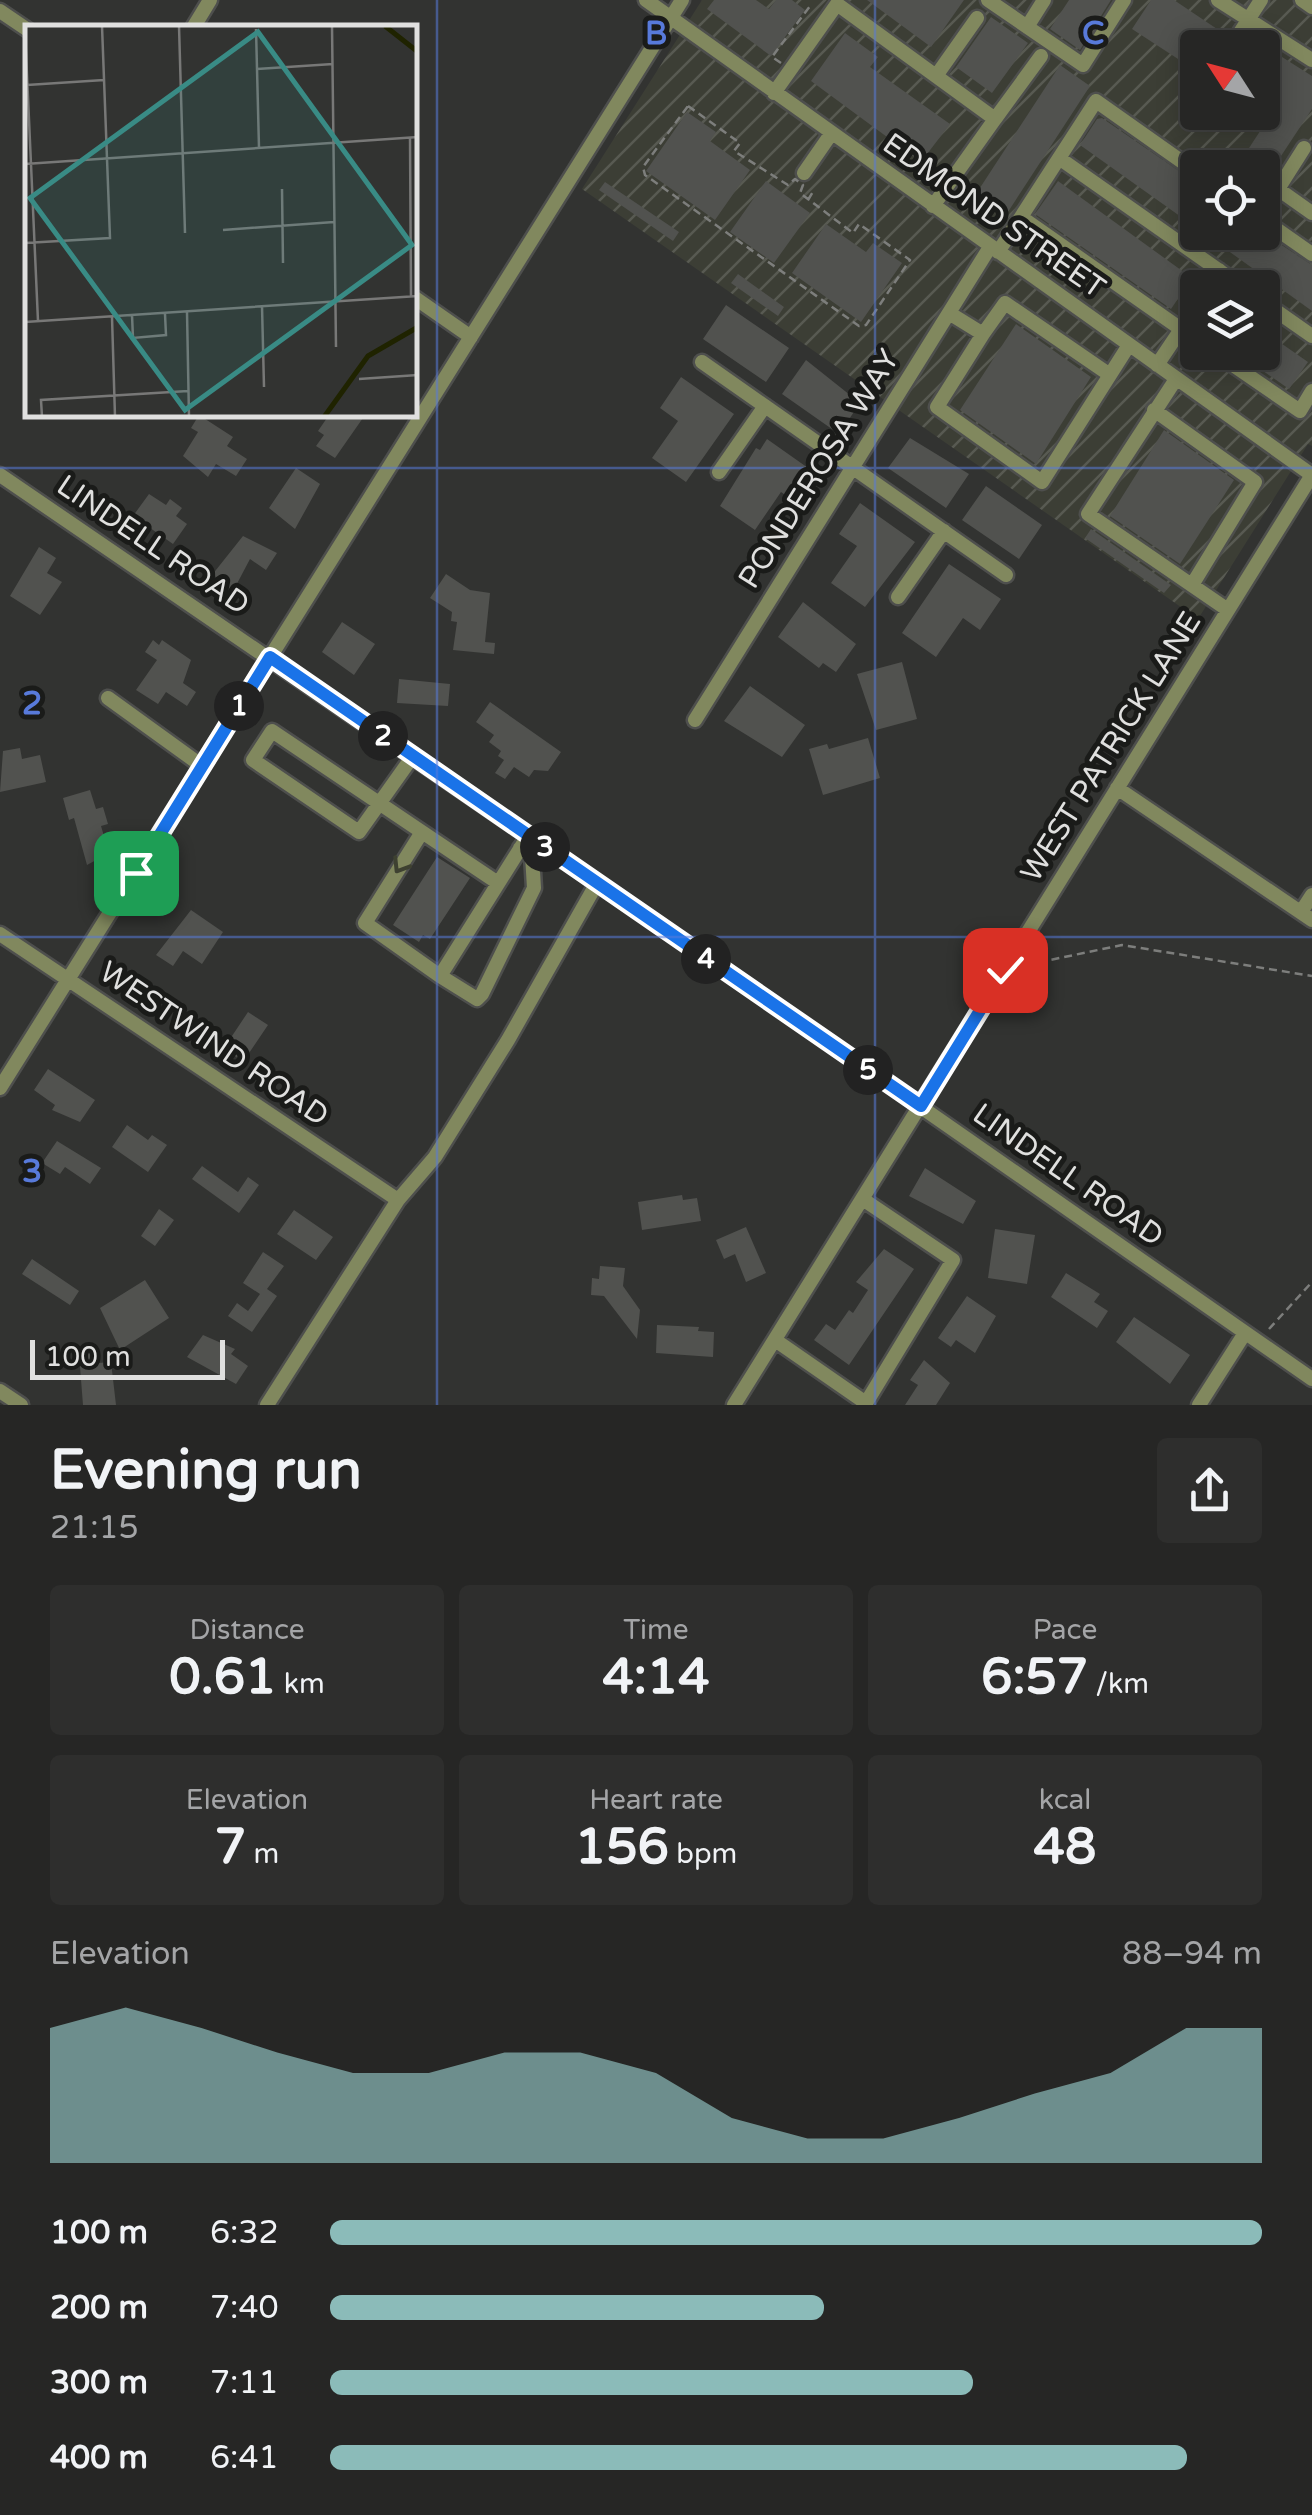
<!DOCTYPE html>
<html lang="en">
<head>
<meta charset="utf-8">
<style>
	body { margin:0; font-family:"Varela Round",sans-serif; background:#2e2e2d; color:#f1f3f6; height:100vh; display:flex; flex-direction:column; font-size:38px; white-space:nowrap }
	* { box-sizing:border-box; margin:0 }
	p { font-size:32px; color:#a4a5a7 }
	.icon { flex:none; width:55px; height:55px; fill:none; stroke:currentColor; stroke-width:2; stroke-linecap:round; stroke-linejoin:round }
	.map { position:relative; height:1405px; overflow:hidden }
	.side { display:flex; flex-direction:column; background:#262625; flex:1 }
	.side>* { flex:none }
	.needle { width:65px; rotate:306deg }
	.buttons { position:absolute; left:1180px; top:30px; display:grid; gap:20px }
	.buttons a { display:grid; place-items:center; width:100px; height:100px; border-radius:10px; background:#262625; box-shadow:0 5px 25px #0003,0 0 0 2px #424342; font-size:50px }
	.scale { position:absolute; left:30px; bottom:25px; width:195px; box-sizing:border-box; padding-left:10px; border:5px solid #e0e0df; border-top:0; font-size:28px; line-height:35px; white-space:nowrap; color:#e0e0df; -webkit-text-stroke:8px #1a1b19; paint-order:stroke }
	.pin { position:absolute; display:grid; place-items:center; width:85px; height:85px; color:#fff; margin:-42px; border-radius:20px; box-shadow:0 5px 15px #0006 }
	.km { position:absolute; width:50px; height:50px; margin:-25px; border-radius:50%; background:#222; color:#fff; font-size:28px; line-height:50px; text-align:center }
	.round { display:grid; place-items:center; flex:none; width:105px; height:105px; border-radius:10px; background:#2e2e2d }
	.overview { display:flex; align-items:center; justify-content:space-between; height:170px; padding:0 50px }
	h1 { font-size:55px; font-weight:800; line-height:75px }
	.figures { display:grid; grid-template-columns:repeat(3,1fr); gap:15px; height:170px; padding:10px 50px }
	.figures div { display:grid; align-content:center; border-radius:10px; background:#2e2e2d; text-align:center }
	.figures b { font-size:50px; font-weight:800 }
	.figures small { font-size:28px; font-weight:400 }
	.figures p { font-size:28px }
	.chart { height:280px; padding:20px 50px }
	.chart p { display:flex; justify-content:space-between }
	.chart svg { width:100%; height:180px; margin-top:10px; fill:#8bbbb9; opacity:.7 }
	ul { padding:0 50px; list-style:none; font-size:32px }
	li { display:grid; grid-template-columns:160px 120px 1fr; align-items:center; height:75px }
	li i { height:25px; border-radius:12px; background:#8bbbb9 }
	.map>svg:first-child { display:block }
	.industrial { fill:url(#industrial-furrows); fill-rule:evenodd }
	.building { fill:#51524f }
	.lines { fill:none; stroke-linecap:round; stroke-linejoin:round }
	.minor-casing { stroke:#4e4f4d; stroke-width:19 }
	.path { stroke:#7d7e7c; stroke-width:2.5; stroke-dasharray:8 5; stroke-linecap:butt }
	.minor { stroke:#81885e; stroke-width:14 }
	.oneway { stroke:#3e4131 }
	.route-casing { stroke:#fff; stroke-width:20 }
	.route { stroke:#1a73e8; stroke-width:12 }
	.grid { fill:none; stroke:#587ada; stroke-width:2.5; stroke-opacity:0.55 }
	.labels { text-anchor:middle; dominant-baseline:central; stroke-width:10; stroke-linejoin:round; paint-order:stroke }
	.street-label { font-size:30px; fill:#e0e0df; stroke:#1a1b19 }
	.inset-river { fill:none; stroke:#1f2300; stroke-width:5 }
	.inset-road { fill:none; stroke:#787877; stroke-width:2.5 }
	.view { fill:#398b85; fill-opacity:0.15; stroke:#398b85; stroke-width:5 }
	.inset-edge { fill:none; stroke:#e0e0df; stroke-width:5 }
	.grid-label { font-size:32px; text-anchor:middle; font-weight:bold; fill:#587ada; stroke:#1a1b19; stroke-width:10; stroke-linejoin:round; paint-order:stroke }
</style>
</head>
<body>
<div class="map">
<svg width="1312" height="1405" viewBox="0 0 1312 1405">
	<defs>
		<pattern id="industrial-furrows" width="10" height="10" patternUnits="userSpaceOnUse" patternTransform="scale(2.5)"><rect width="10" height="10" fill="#3c3e35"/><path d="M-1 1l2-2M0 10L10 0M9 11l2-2" fill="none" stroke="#585a52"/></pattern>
	</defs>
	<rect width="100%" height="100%" fill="#323331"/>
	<!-- industrial -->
	<path class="industrial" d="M702,0h610v446l-4,-2 -110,175 -616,-430zM1198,48h64v64h-64zM1198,168h64v64h-64zM1198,288h64v64h-64z"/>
	<!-- building -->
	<path class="building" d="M714,0h42l13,9 7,-9h16l13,10 -34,46 -64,-47z
		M867,0h97l-33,47z
		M1069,0h42l-31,50 -30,-21z
		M1151,0h23l49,33 -9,15h-16v24l-66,-43z
		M991,17l37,26 -36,50 -36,-26z
		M845,33l33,24 -8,10 80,57 -29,38 -110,-81z
		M1271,50l41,26v33l-50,76v-17h-26l45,-69 -19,-12v-25z
		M1060,65l30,21 -86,132 -30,-21z
		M687,112l29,20 -6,9 40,29 -35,50 -69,-49z
		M1102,118l96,66v45l-118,-84 17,-26z
		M766,181l44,32 -36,50 -44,-31z
		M1058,181l134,97 -21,31 -136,-95z
		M605,182l74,50 -6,9 -74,-51z
		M826,224l40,28 7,-9 29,20 -41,59 -69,-49z
		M1202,232h60l50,33v46z
		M738,274l46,33 -6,9 -47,-33z
		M726,305l63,43 -23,34 -63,-43z
		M1016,324l75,53 -55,87 -76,-54z
		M1262,330l46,32 -19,27 -53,-37h26z
		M806,360l54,43 -21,31 -57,-40z
		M681,377l53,37 -48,68 -34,-24 26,-37 -18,-13z
		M199,415l34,22 -6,9 20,13 -11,17 -20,-12 -8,13 -25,-21 15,-24 -7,-4z
		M329,415h36l-30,43 -19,-12 8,-11 -6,-4z
		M1164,430l70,50 -54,84 -70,-48z
		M910,438l59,36 -23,34 -58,-40z
		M767,439l51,36 -20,29 -17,-12 -26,38 -35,-24 36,-58 4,2z
		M296,468l24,16 -25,45 -26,-21z
		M986,486l56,39 -23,34 -57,-39z
		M149,494l17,11 4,-6 12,9 -6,8 11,8 -14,20 -40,-28z
		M860,503l55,39 -50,65 -34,-24 26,-37 -18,-12z
		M1091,529l80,56 -7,8 -79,-55z
		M243,536l34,17 -11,17 -16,-11 -19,36 -18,-13 3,-5 -4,-2z
		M39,547l17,11 -9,15 15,9 -22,33 -30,-19z
		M949,564l52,35 -21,31 -17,-12 -27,39 -34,-24z
		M446,574l24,16 20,3 -5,49 10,1 -1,11 -41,-4 4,-28 -6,-1 1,-9 -22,-14z
		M803,602l53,42 -20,28 -13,-9 -4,5 -41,-31z
		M342,622l33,22 -21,31 -32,-23z
		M153,640l6,5 3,-5 29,20 -8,23 13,9 -9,14 -21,-14 -8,12 -22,-14 21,-30 -12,-8z
		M902,662l15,57 -41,11 -19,-56z
		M399,679l51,5 -2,22 -51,-3z
		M750,686l55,39 -23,32 -58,-36z
		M490,702l71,50 -13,19 -14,-1 -5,7 -15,-10 -9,12 -10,-6 9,-13 -6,-4 3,-5 -12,-9 5,-7 -18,-13z
		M868,738l12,40 -57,17 -14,-46 18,-5 2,5z
		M20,748l2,11 18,-4 6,27 -46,10 3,-41z
		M90,790l6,19 7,-2 5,17 -7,2 8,27 -22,12 -13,-47 -5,2 -6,-22z
		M437,857l33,21 -40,61 -7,-4 -4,7 -26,-17z
		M191,910l32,22 -21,32 -19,-13 -10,15 -17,-11z
		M248,1012l20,13 -25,37 -19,-14z
		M48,1069l47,31 -15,22 -28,-12 3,-5 -21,-15z
		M127,1125l21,15 4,-5 15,10 -19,27 -36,-25z
		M57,1141l44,27 -11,16 -25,-17 -5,7 -18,-11z
		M202,1166l36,26 10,-15 11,8 -20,28 -47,-34z
		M925,1168l51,33 -13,23 -54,-28z
		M682,1195l1,5 14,-2 4,23 -59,9 -4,-28z
		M159,1209l15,11 -19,26 -14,-10z
		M294,1210l39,27 -17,23 -39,-26z
		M746,1227l20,46 -20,9 -11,-28 -11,5 -8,-19z
		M995,1229l40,6 -8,49 -39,-6z
		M884,1249l30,20 -65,96 -35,-25 12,-16 9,6 14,-20 4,3 15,-23 -12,-8z
		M263,1252l21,14 -17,23 10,7 -25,36 -24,-16 9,-13 11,8 12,-17 -17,-11z
		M32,1259l47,32 -9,14 -48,-31z
		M600,1266l25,2 -2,18 17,24 -3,29 -33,-43 -13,-1 1,-17 7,1z
		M1066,1273l34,21 -6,8 14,9 -11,17 -46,-31z
		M145,1280l24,38 -49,32 -20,-42z
		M967,1296l29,20 -21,37 -19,-13 -5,7 -13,-9z
		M1134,1317l56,38 -20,29 -54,-42z
		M657,1325l42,2 -1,4 16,1 -1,25 -57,-4z
		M203,1335l32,14 -4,5 17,12 -12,18 -49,-27z
		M97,1353l1,10 13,-1 5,43h-33l-4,-51z
		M924,1360l26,23 -14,22h-31l13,-20 -8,-5z"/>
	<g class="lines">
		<!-- minor casing -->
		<g class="minor-casing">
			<path id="minor" d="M646,0l666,475
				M988,0l95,65 41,-65
				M1218,0l94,60
				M1302,0l10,7
				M0,11l28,19
				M1027,27l17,-27
				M193,28l17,-28
				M1230,48l31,-48
				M936,76l41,-58
				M774,93l63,-89 158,115 -62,87
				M1195,104l3,-4
				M995,119l46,-63
				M1304,148l-26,41 34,24
				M1059,158l185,130
				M804,173l27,-39
				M1198,173l-102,-72 -75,116 177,124
				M1262,219l50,35
				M998,252l23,-35
				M1208,288l11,-18
				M415,298l56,39
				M1262,301l50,35
				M949,313l34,21 -46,73 105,75 87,-137
				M983,334l22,-31 105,72
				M1214,352l86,59 12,-20
				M702,362l304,213
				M1157,365l41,-61
				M1176,379l-88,135 140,96
				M1154,410l101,72 -63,103
				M719,472l46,-66
				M0,475l597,408 -89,157 -73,117 -37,43 -131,205
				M898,597l46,-66
				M108,698l94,68
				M695,720l295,-473
				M413,756l-54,76 -106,-72 19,-29 150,101
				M1117,788l195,132
				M498,883l-76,-51 -57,91 75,53 88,-140
				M1301,912l11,-17
				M0,934l398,266
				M440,976l37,23 5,-5 52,-106 -2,-33 -12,-7
				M0,1088l682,-1088
				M921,1107l391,272
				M775,1340l91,63 87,-143 -89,-60
				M0,1391l21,14
				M734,1405l578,-930
				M1199,1405l46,-72"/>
		</g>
		<!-- path -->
		<path class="path" d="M781,63l-9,-6 38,-51
			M688,106l52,37 -6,8 54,34 7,-6 8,6 -3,8 53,40 6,-9 51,36 -44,65 -7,1 -214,-151 -2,-8z
			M808,200l6,-10
			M609,892l299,205
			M1026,965l96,-20 190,31
			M1269,1329l43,-47"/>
		<!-- minor -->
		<use href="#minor" class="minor"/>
	</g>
	<!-- one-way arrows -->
	<defs><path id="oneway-chevron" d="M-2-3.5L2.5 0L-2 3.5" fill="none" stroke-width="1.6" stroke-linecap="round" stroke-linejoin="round" transform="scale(2.5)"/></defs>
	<use class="oneway" href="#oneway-chevron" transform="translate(400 866) rotate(122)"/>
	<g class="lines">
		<!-- route casing -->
		<g class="route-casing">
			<path id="route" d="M136,873l134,-216 651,449 84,-136"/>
		</g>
		<!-- route -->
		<use href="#route" class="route"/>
	</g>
	<!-- grid -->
	<path class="grid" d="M437,0v1405M875,0v1405M0,468h1312M0,937h1312"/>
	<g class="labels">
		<!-- street labels -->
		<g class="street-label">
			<text transform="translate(994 216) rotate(35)">EDMOND STREET</text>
			<text transform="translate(819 469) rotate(-58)">PONDEROSA WAY</text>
			<text transform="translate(153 545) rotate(34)">LINDELL ROAD</text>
			<text transform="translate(1111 747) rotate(-58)">WEST PATRICK LANE</text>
			<text transform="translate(214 1044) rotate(34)">WESTWIND ROAD</text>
			<text transform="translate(1068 1175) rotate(35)">LINDELL ROAD</text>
		</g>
	</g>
	<!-- overview -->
	<g transform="translate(25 25)">
		<rect width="392" height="392" fill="#323331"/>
		<path class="inset-river" d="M360,1l33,26M299,392l44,-61 50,-29"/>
		<path class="inset-road" d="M154,1l6,207M307,1l4,321M231,4l3,119M0,5l13,291M232,44l76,-5M2,60l77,-5M385,113l1,159M0,139l393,-27M257,164l1,74M198,205l111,-8M0,218l85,-5 -8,-212M237,281l2,81M162,287l2,105M107,290l1,23 33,-3 -1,-21M87,292l3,100M0,297l393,-26M334,354l59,-4M17,392l-1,-17 147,-9"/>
		<path class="view" d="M233,7l154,213 -227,165 -155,-212z"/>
		<rect width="392" height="392" class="inset-edge"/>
	</g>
	<g class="grid-label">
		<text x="656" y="44">B</text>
		<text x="1093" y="44">C</text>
		<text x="32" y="714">2</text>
		<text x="32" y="1182">3</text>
	</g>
</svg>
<div class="buttons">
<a><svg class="needle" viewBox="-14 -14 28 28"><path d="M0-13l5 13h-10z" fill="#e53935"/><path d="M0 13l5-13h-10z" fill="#a4a5a7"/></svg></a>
<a><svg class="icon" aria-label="locate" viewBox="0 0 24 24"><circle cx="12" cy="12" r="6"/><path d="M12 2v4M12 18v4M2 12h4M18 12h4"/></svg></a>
<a><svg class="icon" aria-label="layers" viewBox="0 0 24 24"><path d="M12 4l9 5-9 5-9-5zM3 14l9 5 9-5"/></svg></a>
</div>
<div class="scale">100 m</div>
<div class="pin" style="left:136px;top:873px;background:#1e9e55"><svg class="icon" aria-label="arrive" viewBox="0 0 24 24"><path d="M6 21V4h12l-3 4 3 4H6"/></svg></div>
<div class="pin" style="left:1005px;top:970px;background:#d93025"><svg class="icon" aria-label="check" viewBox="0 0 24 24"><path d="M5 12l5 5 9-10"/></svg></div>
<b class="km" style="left:239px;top:706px">1</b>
<b class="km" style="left:383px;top:736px">2</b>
<b class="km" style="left:545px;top:847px">3</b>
<b class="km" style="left:706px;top:959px">4</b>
<b class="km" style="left:868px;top:1070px">5</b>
</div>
<section class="side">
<div class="overview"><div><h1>Evening run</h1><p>21:15</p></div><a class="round"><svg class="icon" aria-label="share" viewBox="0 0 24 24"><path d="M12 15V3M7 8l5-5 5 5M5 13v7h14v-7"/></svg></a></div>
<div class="figures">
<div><p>Distance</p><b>0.61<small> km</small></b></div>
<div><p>Time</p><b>4:14</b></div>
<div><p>Pace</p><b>6:57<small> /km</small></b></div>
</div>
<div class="figures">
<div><p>Elevation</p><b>7<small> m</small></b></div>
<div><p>Heart rate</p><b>156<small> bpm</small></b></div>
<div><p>kcal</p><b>48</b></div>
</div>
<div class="chart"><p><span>Elevation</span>88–94 m</p>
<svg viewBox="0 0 160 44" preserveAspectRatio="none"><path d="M0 44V11L10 6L20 11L30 17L40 22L50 22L60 17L70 17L80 22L90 33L100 38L110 38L120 33L130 27L140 22L150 11L160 11V44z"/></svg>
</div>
<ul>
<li><b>100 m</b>6:32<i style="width:100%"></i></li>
<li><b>200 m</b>7:40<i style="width:53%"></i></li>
<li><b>300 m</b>7:11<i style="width:69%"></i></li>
<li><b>400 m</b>6:41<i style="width:92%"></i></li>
</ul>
</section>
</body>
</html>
